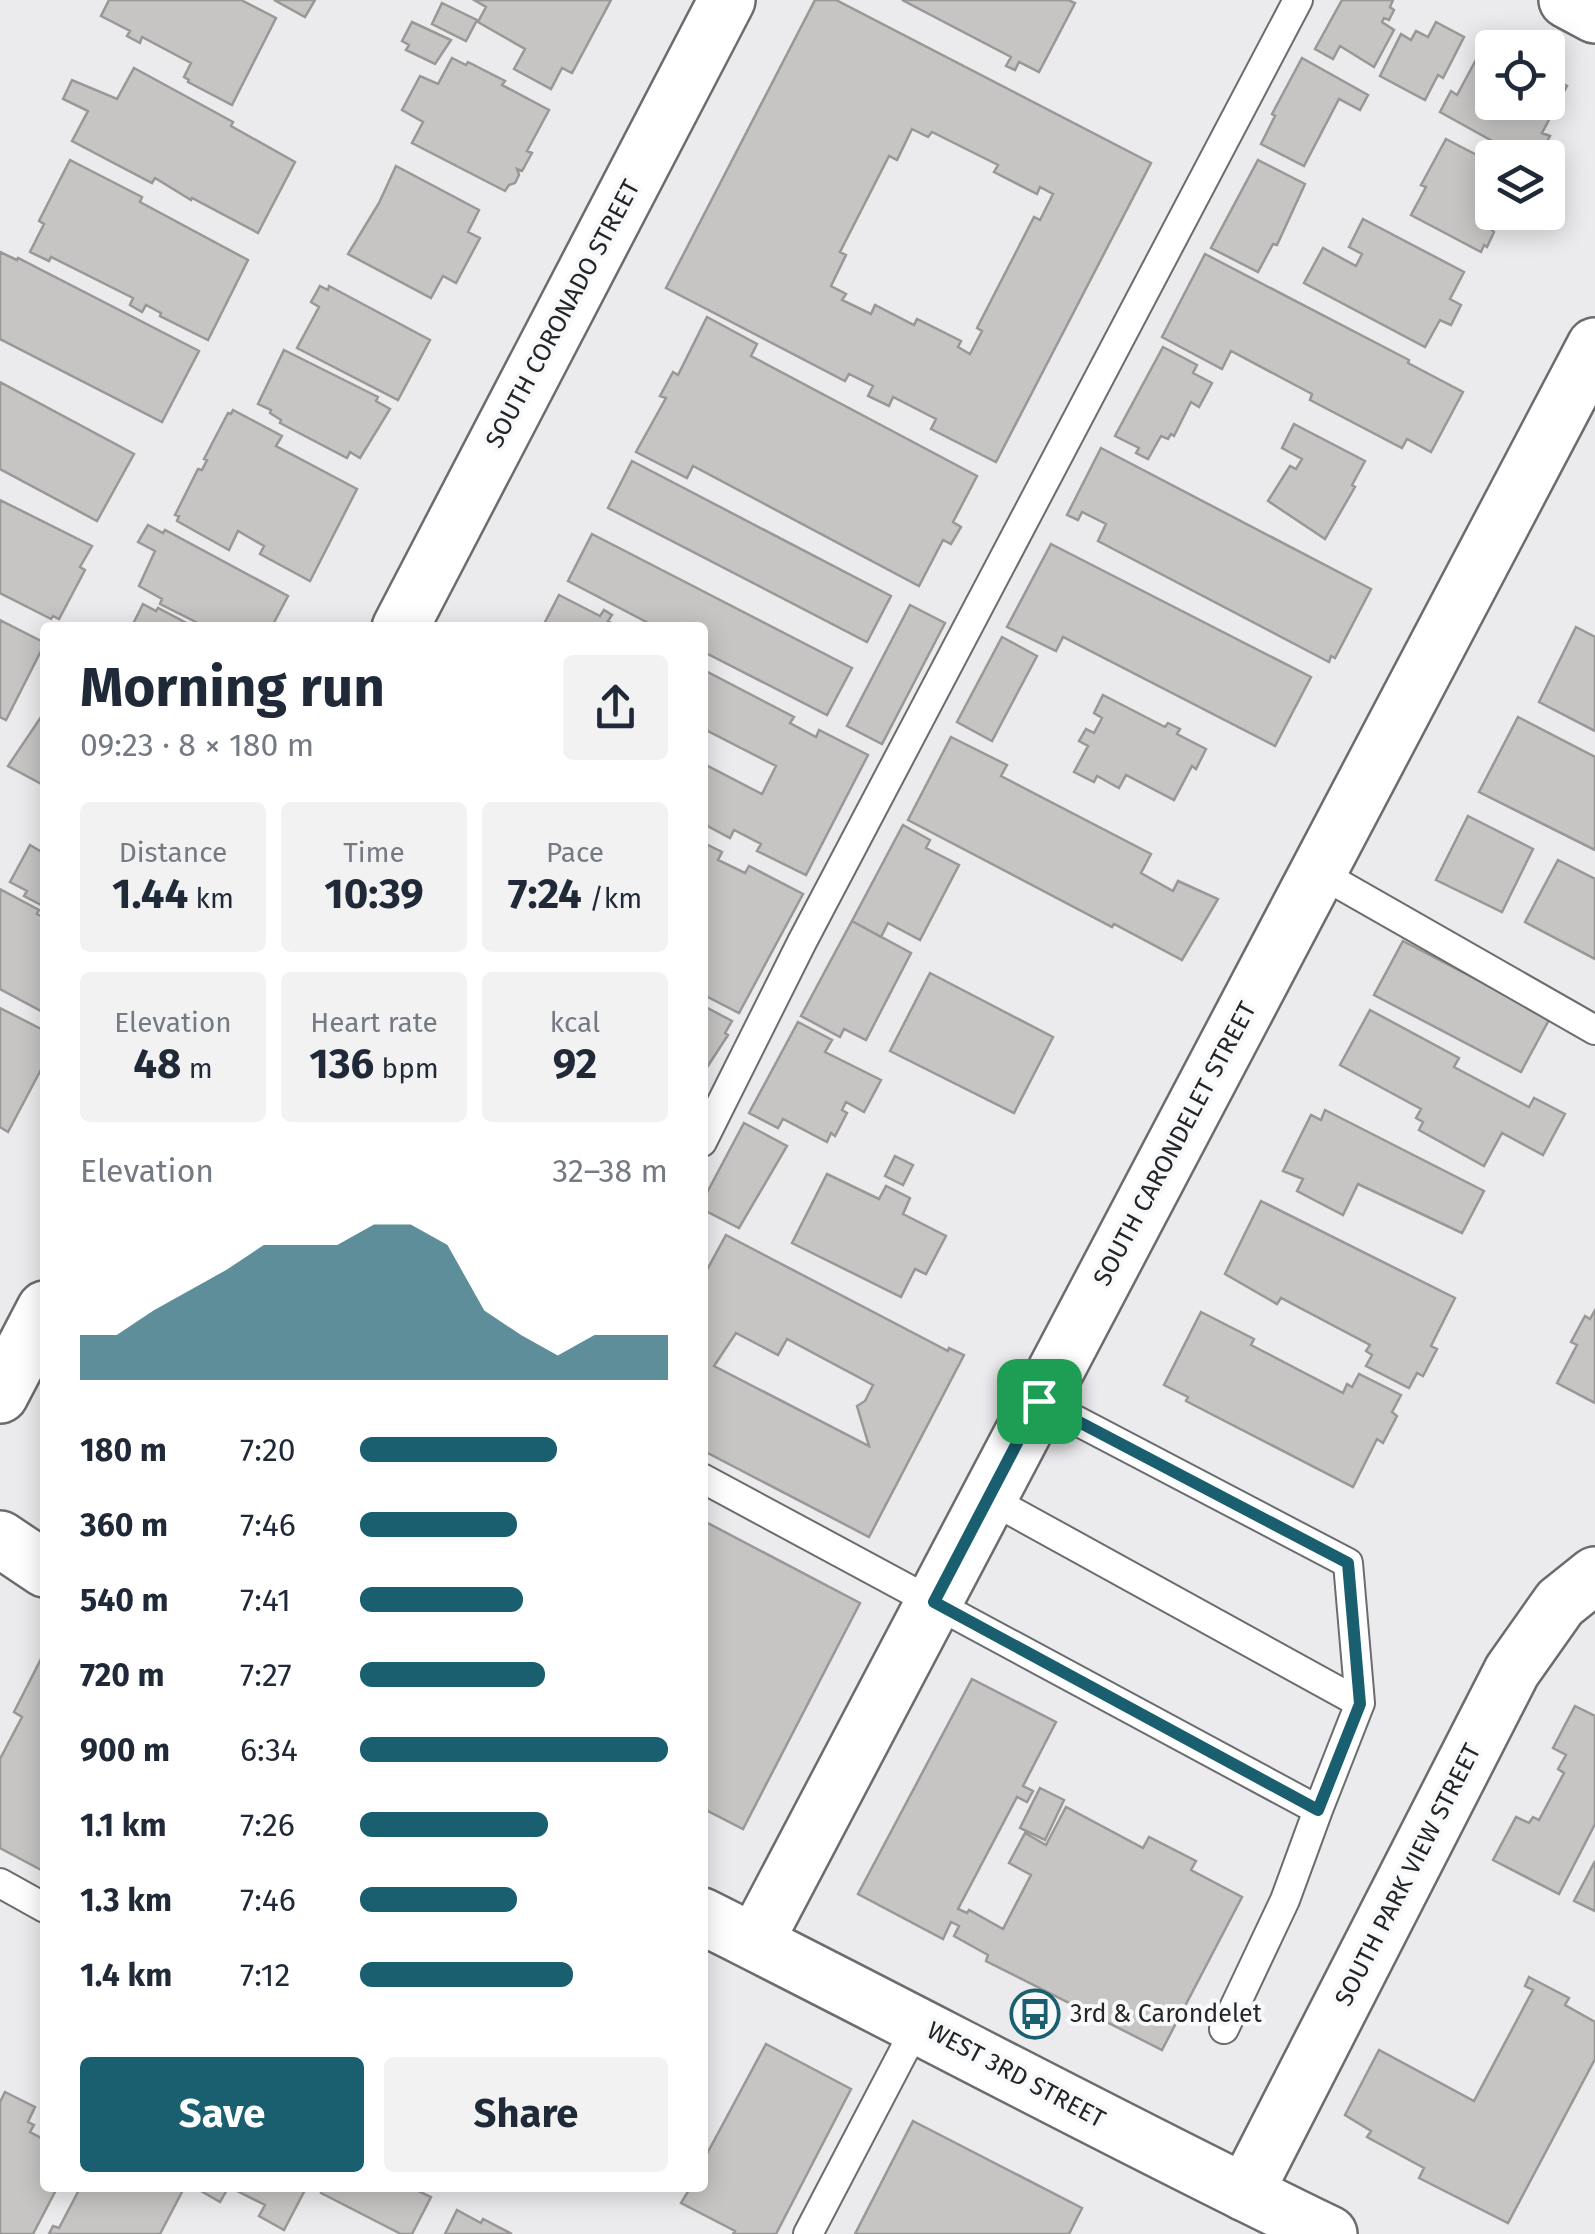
<!DOCTYPE html>
<html lang="en">
<head>
<meta charset="utf-8">
<style>
	body { margin:0; font-family:"Fira Sans",sans-serif; background:#f2f2f3; color:#1f2937; height:100vh; display:flex; flex-direction:column; font-size:38px; white-space:nowrap }
	* { box-sizing:border-box; margin:0 }
	p { font-size:32px; color:#747a83 }
	.icon { flex:none; width:55px; height:55px; fill:none; stroke:currentColor; stroke-width:2; stroke-linecap:round; stroke-linejoin:round }
	.map { position:relative; flex:1; overflow:hidden }
	.panel { position:absolute; left:40px; top:622px; width:668px; height:1570px; display:flex; flex-direction:column; background:#fff; border-radius:10px; box-shadow:0 5px 25px #0003 }
	.panel>* { flex:none }
	.fabs { position:absolute; left:1475px; top:30px; display:grid; gap:20px }
	.fabs a { display:grid; place-items:center; width:90px; height:90px; border-radius:10px; background:#fff; box-shadow:0 5px 25px #0003; font-size:50px }
	.pin { position:absolute; display:grid; place-items:center; width:85px; height:85px; color:#fff; margin:-42px; border-radius:20px; box-shadow:0 5px 15px #0006 }
	.round { display:grid; place-items:center; flex:none; width:105px; height:105px; border-radius:10px; background:#f2f2f3 }
	.summary { display:flex; align-items:center; justify-content:space-between; height:170px; padding:0 40px }
	h1 { font-size:55px; font-weight:700; line-height:75px }
	.stats { display:grid; grid-template-columns:repeat(3,1fr); gap:15px; height:170px; padding:10px 40px }
	.stats div { display:grid; align-content:center; border-radius:10px; background:#f2f2f3; text-align:center }
	.stats b { font-size:42px; font-weight:700 }
	.stats small { font-size:28px; font-weight:400 }
	.stats p { font-size:28px }
	.chart { height:280px; padding:20px 40px }
	.chart p { display:flex; justify-content:space-between }
	.chart svg { width:100%; height:180px; margin-top:10px; fill:#195f70; opacity:.7 }
	.action { display:flex; gap:20px; margin-top:auto; padding:20px 40px }
	.action a { flex:1; height:115px; border-radius:10px; background:#195f70; color:#fff; font-size:40px; font-weight:700; line-height:115px; text-align:center }
	.action a+a { background:#f2f2f3; color:#1f2937 }
	ul { padding:0 40px; list-style:none; font-size:32px }
	li { display:grid; grid-template-columns:160px 120px 1fr; align-items:center; height:75px }
	li i { height:25px; border-radius:12px; background:#195f70 }
	.map>svg:first-child { display:block }
	.building { fill:#c6c5c4; stroke:#999897; stroke-width:2.5; fill-rule:evenodd }
	.lines { fill:none; stroke-linecap:round; stroke-linejoin:round }
	.service-casing { stroke:#6c6c6e; stroke-width:32 }
	.minor-casing { stroke:#6c6c6e; stroke-width:60 }
	.secondary-casing { stroke:#6c6c6e; stroke-width:60 }
	.service { stroke:#fff; stroke-width:28 }
	.minor { stroke:#fff; stroke-width:55 }
	.secondary { stroke:#fff; stroke-width:55 }
	.route-casing { stroke:#fff; stroke-width:20 }
	.route { stroke:#195f70; stroke-width:12 }
	.labels { text-anchor:middle; dominant-baseline:central; stroke-width:8; stroke-linejoin:round; paint-order:stroke }
	.street-label { font-size:25px; fill:#252526; stroke:#f8f9fa }
	.poi-label { font-size:25px; fill:#252526; stroke:#f8f9fa; text-anchor:start }
</style>
</head>
<body>
<div class="map">
<svg width="1595" height="2234" viewBox="0 0 1595 2234">
	<rect width="100%" height="100%" fill="#ebebed"/>
	<!-- building -->
	<path class="building" d="M109,0h132l35,18 -44,87 -44,-23 1,-2 -5,-3 7,-14 -49,-26 -2,6 -13,-7 3,-5 -29,-15z
		M274,0h41l-10,17z
		M474,0h137l-39,73 -10,-5 -11,21 -37,-20 11,-20 -47,-27 8,-15z
		M815,0h21l315,163 -155,299 -65,-33 5,-10 -43,-22 -4,9 -21,-10 5,-10 -24,-12 -4,7 -179,-93zM912,129l16,8 4,-5 66,33 -4,7 43,22 3,-7 13,7 -13,26 -6,-3 -57,111 5,3 -12,23 -12,-7 3,-6 -44,-22 -3,6 -39,-20 -4,9 -29,-14 4,-6 -15,-8 15,-31 -6,-3 49,-96 8,4z
		M902,0h166l7,3 -36,69 -20,-10 -4,8 -9,-4 5,-9z
		M1342,0h51l-3,7 4,3 -5,10 -5,-2 -2,4 12,8 -20,37 -34,-21 -7,13 -18,-10z
		M442,3l35,17 -11,21 -34,-17z
		M412,22l39,18 -16,24 -29,-14 3,-5 -7,-4z
		M1436,22l28,15 -21,41 -5,-3 -13,25 -45,-24 21,-42 10,6 5,-9 12,6z
		M1491,32l28,15 -27,1v54h56v-27l19,11 -25,47 8,3 -12,22h-15l-83,-46 11,-21 6,4z
		M452,58l14,7 2,-3 37,19 -3,4 47,25 -22,41 5,2 -10,18 -5,-2 2,6 -4,8 -6,2 -4,6 -93,-48 11,-21 -21,-12 18,-34 18,8z
		M1302,58l66,37 -8,15 -21,-11 -35,67 -43,-22 14,-28 -3,-2z
		M134,68l99,54 -2,4 64,36 -37,71 -66,-35 -1,2 -36,-22 -3,5 -80,-42 16,-30 -25,-12 9,-19 45,19z
		M1446,139l46,24v49l11,2 -11,16 2,2 -7,15 -3,-2 -3,7 -70,-37 15,-28 -5,-2z
		M70,160l72,37 -2,5 108,58 -40,80 -48,-24 1,-3 -15,-8 -4,7 -12,-7 3,-7 -82,-41 -2,4 -19,-9 14,-28 -5,-3z
		M1258,160l47,24 -28,61 -4,-1 -15,28 -47,-24z
		M396,166l83,44 -11,22 12,6 -24,45 -13,-7 -12,22 -83,-44 31,-51z
		M1363,219l101,53 -14,27 11,6 -10,20 -11,-5 -15,27 -121,-64 19,-35 33,18 6,-12 -13,-7z
		M0,252l17,8 1,-2 181,93 -37,71 -162,-83z
		M1205,254l204,106 -1,3 55,29 -32,60 -24,-13 -5,9 -92,-48 2,-6 -81,-43 -9,18 -60,-32z
		M320,286l8,4 1,-4 101,54 -32,60 -101,-52 22,-41 -8,-5z
		M707,317l50,27 -6,12 226,120 -24,46 8,5 -10,17 -8,-4 -24,46 -226,-120 -6,12 -51,-26 30,-54 -6,-2 13,-24 5,3z
		M1163,347l34,18 -4,8 19,10 -13,24 -8,-5 -17,34 -3,-2 -3,5 -7,-3 -13,23 -12,-6 3,-5 -24,-12z
		M284,350l94,47 -2,4 14,8 -30,49 -10,-6 -3,6 -67,-35 1,-3 -11,-7 1,-3 -13,-6z
		M0,382l134,72 -37,67 -97,-52z
		M233,410l49,26 -6,10 81,43 -47,92 -50,-27 4,-8 -26,-15 -9,19 -52,-29 2,-5 -4,-1 23,-46 4,1 5,-10 -3,-1 24,-46 3,1z
		M1294,424l71,37 -13,24 3,2 -30,52 -57,-38 22,-35 6,3 6,-10 -20,-11z
		M1101,448l270,141 -36,69 -4,-2 -2,6 -231,-121 8,-17 -24,-12 -4,8 -11,-5z
		M632,461l259,135 -24,46 -259,-134z
		M0,500l92,46 -12,21 5,3 -26,49 -6,-3 -2,3 -51,-26z
		M148,525l15,8 2,-3 123,66 -17,32h-63l-48,-24 2,-5 -23,-13 16,-35 -17,-9z
		M592,534l260,134 -25,47 -125,-64v-23h-44l-90,-47z
		M1051,544l260,133 -36,69 -212,-109 -7,14 -49,-24z
		M559,595l41,21 4,-6 8,5 -4,6 11,6 -77,1z
		M143,604l13,7 2,-3 36,19 -63,1z
		M910,605l35,18 -63,121 -35,-18z
		M0,620l45,23 -39,77 -6,-3z
		M1576,627l19,10v94l-56,-29z
		M1002,637l35,19 -45,85 -35,-19z
		M702,669l92,48 -4,6 26,14 3,-7 49,25 -62,120 -49,-24 4,-7 -27,-14 -4,8 -28,-15v-60l60,31 14,-28 -74,-38z
		M1103,695l62,32 3,-4 12,6 -3,5 29,15 -10,20 -4,-3 -18,34 -48,-25 -7,13 -22,-12 -3,6 -20,-10 14,-26 -9,-5 7,-12 8,4 8,-15 -8,-5z
		M45,711v75l-37,-20z
		M1518,717l77,40v93l-116,-58z
		M951,737l56,28 -6,11 150,78 -10,19 32,18 5,-10 40,18 -36,61 -68,-36 -2,3 -204,-107z
		M1468,816l65,33 -31,63 -66,-32z
		M903,825l27,15 -4,8 33,17 -39,75 -32,-17 -7,14 -29,-16z
		M702,842l20,10 -4,8 27,13 4,-7 54,28 -64,119 -37,-19z
		M30,845l15,9v53l-21,-11 3,-5 -17,-9z
		M1558,860l37,19v80l-70,-37z
		M0,889l39,21 -2,4 8,4v86l-4,7 -41,-22z
		M852,921l59,32 -45,87 -22,-11 -4,8 -39,-21z
		M1403,941l147,77 -29,54 -147,-77z
		M930,973l123,64 -39,76 -124,-62z
		M702,1005l30,16 -7,12 3,2 -26,40z
		M0,1008l45,23v31l-37,70 -8,-5z
		M1370,1010l89,48 -5,9 75,40 5,-9 31,16 -22,41 -41,-22 -18,33 -65,-36 4,-8 -7,-4 5,-9 -81,-44z
		M798,1022l34,18 -7,12 56,28 -17,32 -18,-10 -4,8 5,3 -12,23 -4,-3 -4,9 -44,-23 -5,9 -29,-15z
		M1325,1110l159,81 -22,42 -104,-49 -15,31 -46,-24 6,-12 -20,-8 28,-56 10,5z
		M744,1123l43,23 -48,82 -37,-19v-7z
		M895,1156l18,9 -10,20 -18,-9z
		M827,1174l52,25 7,-13 24,12 -7,16 43,22 -20,38 -11,-5 -14,28 -109,-54z
		M1261,1201l194,97 -24,48 6,3 -14,27 -6,-3 -8,15 -43,-22 6,-11 -6,-4 4,-6 -89,-47 -4,6 -52,-30z
		M726,1235l222,116 1,-3 15,7 -95,182 -167,-87v-171zM736,1333l42,22 9,-16 86,46 -8,16 -8,5 12,40 -155,-80z
		M1595,1310v93l-38,-20 20,-38 -6,-3 14,-26 5,3z
		M1201,1312l53,27 -3,6 92,48 4,-9 5,3 7,-13 42,21 -9,17 5,4 -14,27 -6,-4 -24,48 -167,-86 2,-4 -24,-12z
		M702,1520l158,83 -117,226 -41,-21z
		M41,1659l4,2v211l-45,-24v-89l22,-42 -8,-5z
		M972,1679l84,43 -33,64 10,5 -6,11 -10,-5 -59,112 9,4 2,-3 34,19 28,-54 -22,-12 16,-30 21,12 20,-38 77,41 6,-11 47,24 -5,9 51,27 -80,153 -176,-89 2,-6 -34,-19 5,-10 -8,-4 -8,17 -85,-45z
		M1575,1706l20,10v108l-36,70 -66,-34 23,-43 13,6 4,-6 6,3 25,-47 -6,-4 8,-14 -13,-7z
		M1040,1788l24,12 -19,40 -25,-12z
		M1595,1861v50l-21,-10z
		M1529,1977l40,21 -4,7 30,17v37l-87,164 -89,-45 5,-10 -57,-31 4,-6 -26,-16 34,-65 95,51 59,-111 -8,-4z
		M766,2044l85,45 -75,145h-43l2,-3 -54,-28 9,-15h12v-25z
		M5,2092l30,15 -7,15 6,3 -4,7 15,8v48h12l-24,46h-33v-132z
		M913,2121l169,87 -13,26h-214z
		M80,2188h104l-24,46h-111l4,-8 6,2z
		M196,2188h32l-8,14z
		M231,2188h75l-22,42 -25,-14 6,-11z
		M323,2188h89l19,9 -19,37h-11l-80,-41z
		M457,2210l24,13 2,-4 29,15h-67z"/>
	<g class="lines">
		<!-- service casing -->
		<g class="service-casing">
			<path id="service" d="M1318,872l277,158
				M702,1142l100,-200 496,-942
				M1039,1401l309,162 12,140
				M702,1478l616,332 -33,90 -61,129
				M988,1498l372,205 -42,107
				M0,1883l45,25
				M808,2234l110,-210"/>
		</g>
		<!-- minor casing -->
		<g class="minor-casing">
			<path id="minor" d="M1567,0l28,15
				M400,628l327,-628
				M0,1395l45,-86
				M755,1942l840,-1596
				M1245,2193l267,-522 48,-68 35,-28"/>
		</g>
		<!-- secondary casing -->
		<g class="secondary-casing">
			<path id="secondary" d="M0,1539l45,30
				M702,1916c210,105 416,216 627,318"/>
		</g>
		<!-- service -->
		<use href="#service" class="service"/>
		<!-- minor -->
		<use href="#minor" class="minor"/>
		<!-- secondary -->
		<use href="#secondary" class="secondary"/>
	</g>
	<g class="lines">
		<!-- route casing -->
		<g class="route-casing">
			<path id="route" d="M1039,1401l309,162 12,141 -42,106 -384,-208z"/>
		</g>
		<!-- route -->
		<use href="#route" class="route"/>
	</g>
	<!-- icons -->
	<defs>
		<g id="bus-ring" transform="scale(2.5)"><circle r="9.5" fill="#f8f9fa" stroke="#195f70" stroke-width="1.5"/><path d="M-5-6H5V4H4V6H2V4H-2V6H-4V4H-5ZM-3.5-4V0h7V-4ZM-3.5 1.2v1.5H-2V1.2ZM2 1.2v1.5H3.5V1.2Z" fill="#195f70"/></g>
	</defs>
	<g fill-rule="evenodd">
		<use href="#bus-ring" x="1035" y="2014"/>
	</g>
	<g class="labels">
		<!-- street labels -->
		<g class="street-label">
			<text transform="translate(563 314) rotate(-62)">SOUTH CORONADO STREET</text>
			<text transform="translate(1175 1144) rotate(-62)">SOUTH CARONDELET STREET</text>
			<text transform="translate(1408 1875) rotate(-63)">SOUTH PARK VIEW STREET</text>
			<text transform="translate(1016 2075) rotate(28)">WEST 3RD STREET</text>
		</g>
		<!-- poi labels -->
		<g class="poi-label">
			<text x="1070" y="2014">3rd &amp; Carondelet</text>
		</g>
	</g>
</svg>
<div class="fabs">
<a><svg class="icon" aria-label="locate" viewBox="0 0 24 24"><circle cx="12" cy="12" r="6"/><path d="M12 2v4M12 18v4M2 12h4M18 12h4"/></svg></a>
<a><svg class="icon" aria-label="layers" viewBox="0 0 24 24"><path d="M12 4l9 5-9 5-9-5zM3 14l9 5 9-5"/></svg></a>
</div>
<div class="pin" style="left:1039px;top:1401px;background:#1e9e55"><svg class="icon" aria-label="arrive" viewBox="0 0 24 24"><path d="M6 21V4h12l-3 4 3 4H6"/></svg></div>
<section class="panel">
<div class="summary"><div><h1>Morning run</h1><p>09:23 · 8 × 180 m</p></div><a class="round"><svg class="icon" aria-label="share" viewBox="0 0 24 24"><path d="M12 15V3M7 8l5-5 5 5M5 13v7h14v-7"/></svg></a></div>
<div class="stats">
<div><p>Distance</p><b>1.44<small> km</small></b></div>
<div><p>Time</p><b>10:39</b></div>
<div><p>Pace</p><b>7:24<small> /km</small></b></div>
</div>
<div class="stats">
<div><p>Elevation</p><b>48<small> m</small></b></div>
<div><p>Heart rate</p><b>136<small> bpm</small></b></div>
<div><p>kcal</p><b>92</b></div>
</div>
<div class="chart"><p><span>Elevation</span>32–38 m</p>
<svg viewBox="0 0 160 44" preserveAspectRatio="none"><path d="M0 44V33L10 33L20 27L30 22L40 17L50 11L60 11L70 11L80 6L90 6L100 11L110 27L120 33L130 38L140 33L150 33L160 33V44z"/></svg>
</div>
<ul>
<li><b>180 m</b>7:20<i style="width:64%"></i></li>
<li><b>360 m</b>7:46<i style="width:51%"></i></li>
<li><b>540 m</b>7:41<i style="width:53%"></i></li>
<li><b>720 m</b>7:27<i style="width:60%"></i></li>
<li><b>900 m</b>6:34<i style="width:100%"></i></li>
<li><b>1.1 km</b>7:26<i style="width:61%"></i></li>
<li><b>1.3 km</b>7:46<i style="width:51%"></i></li>
<li><b>1.4 km</b>7:12<i style="width:69%"></i></li>
</ul>
<div class="action"><a>Save</a><a>Share</a></div>
</section>
</div>
</body>
</html>
